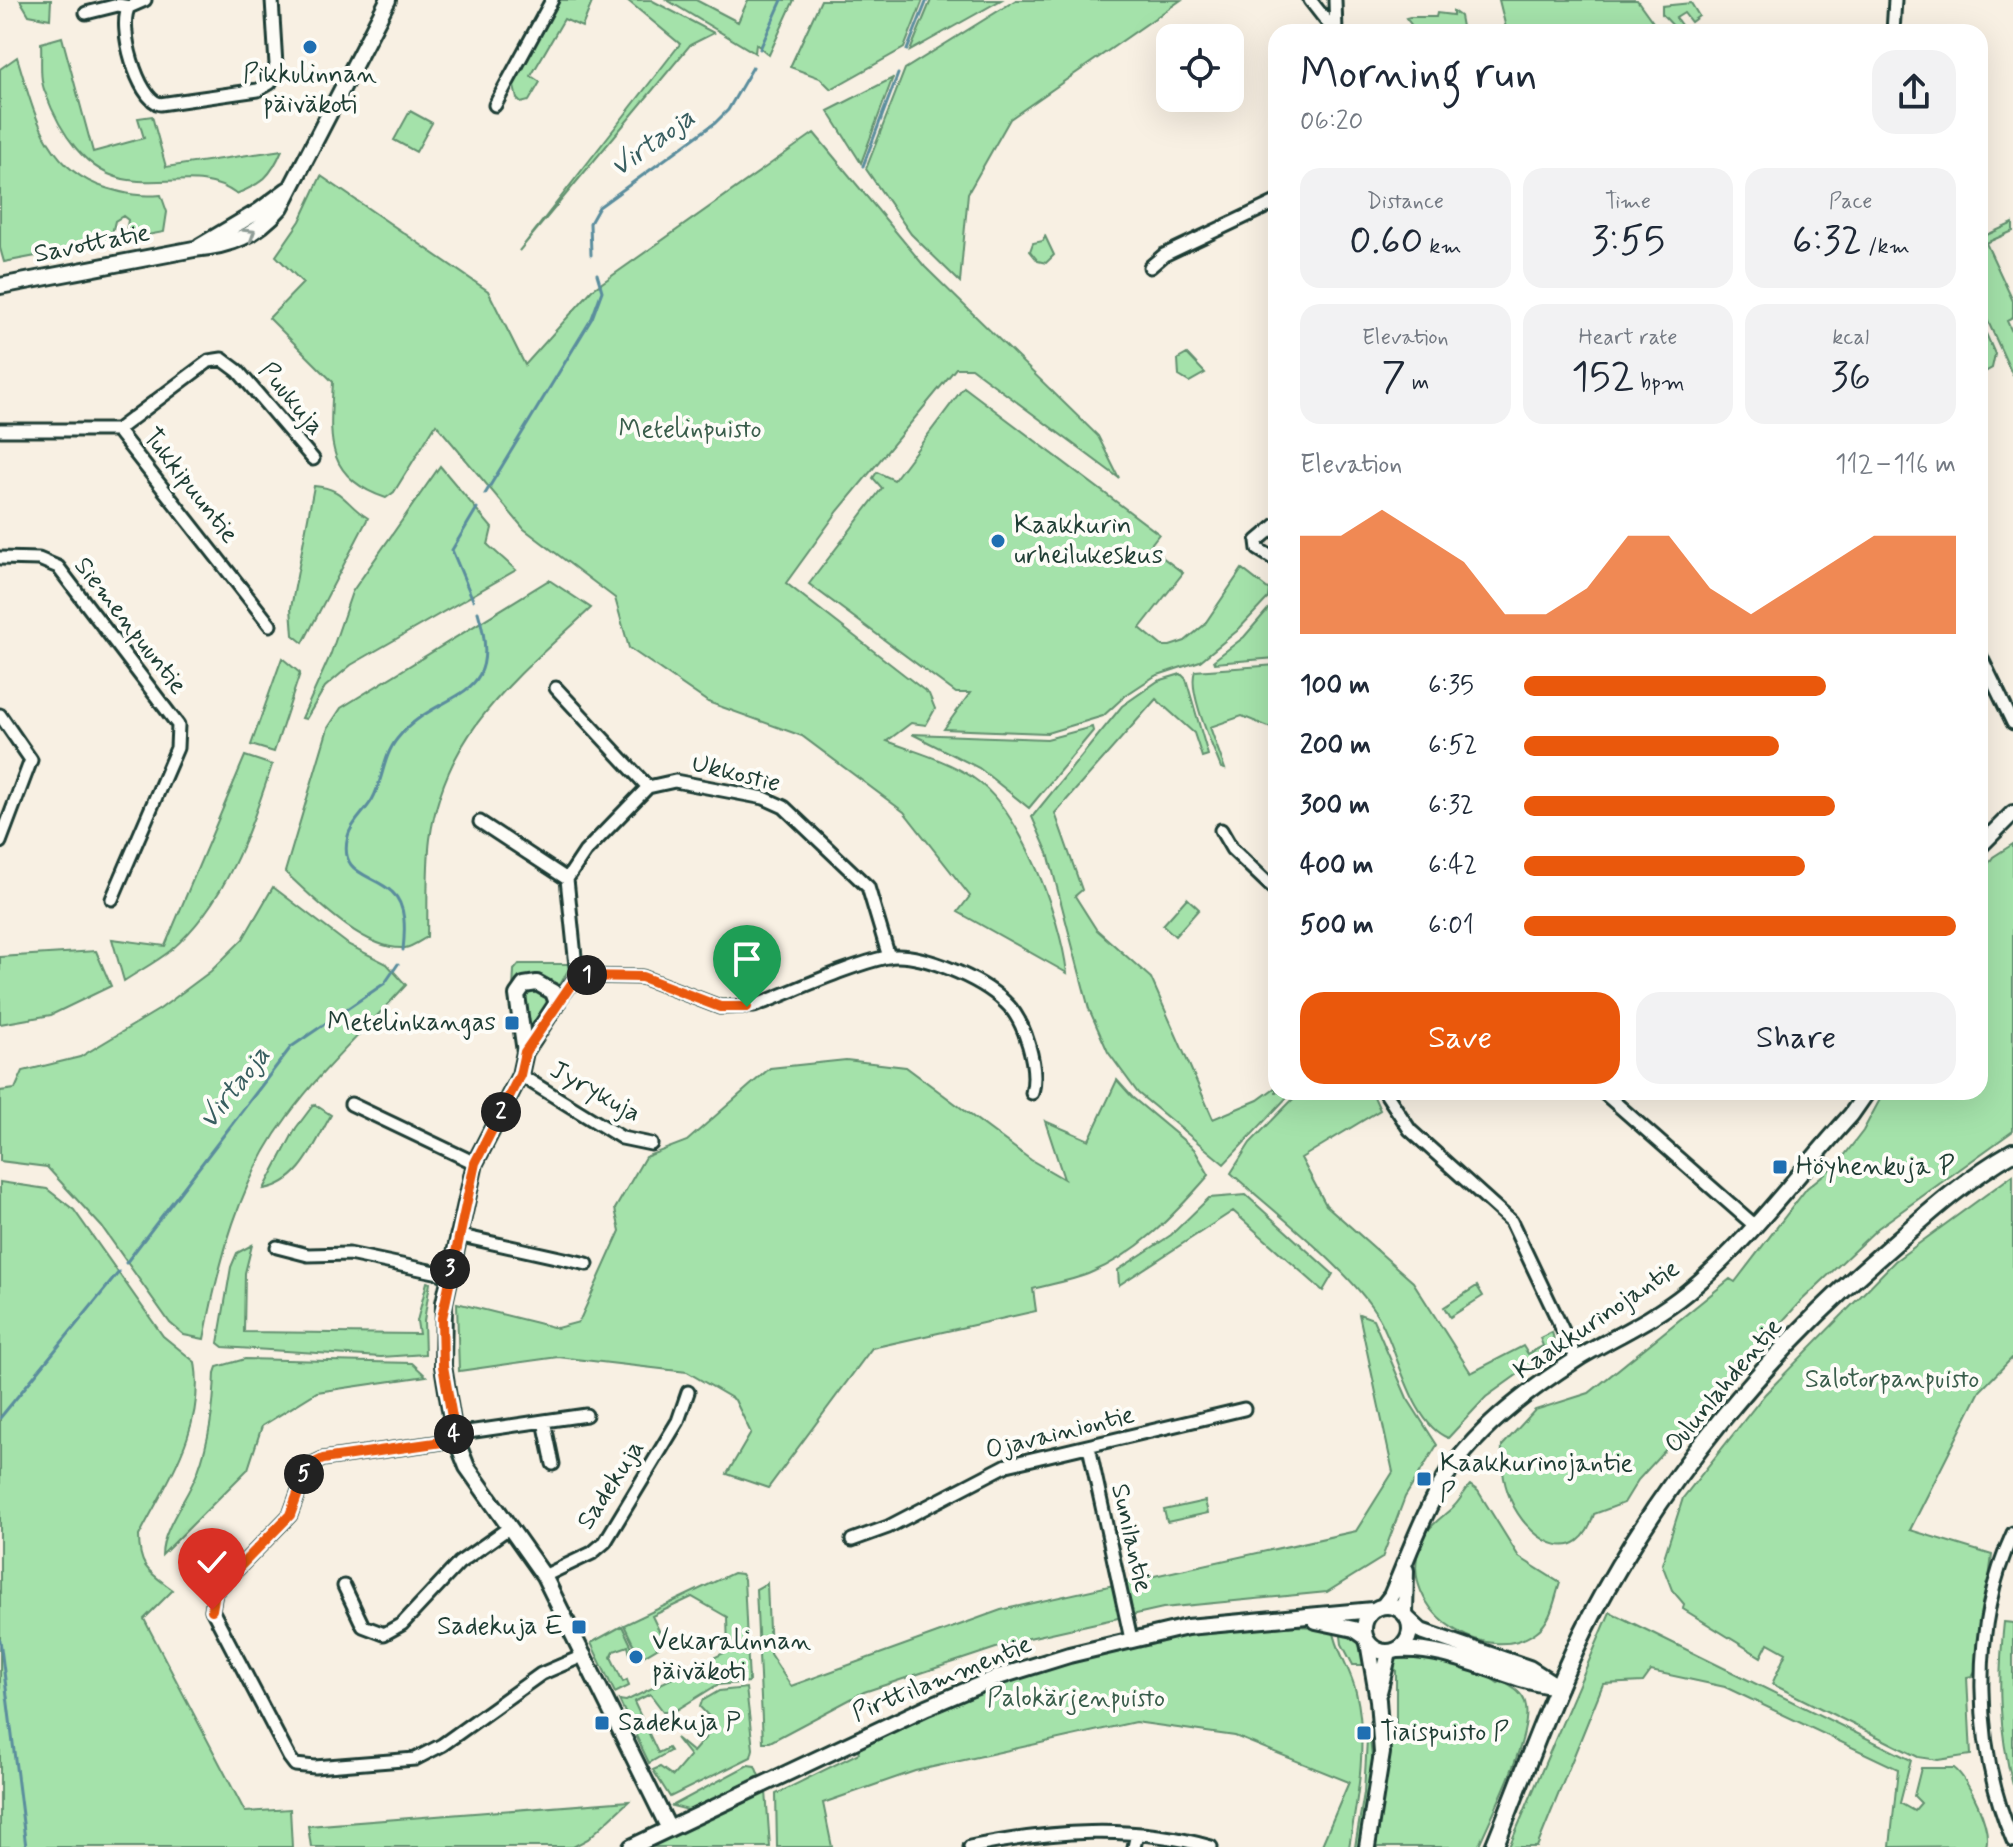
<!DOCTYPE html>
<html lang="en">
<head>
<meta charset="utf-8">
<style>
	body { margin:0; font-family:Mynerve,sans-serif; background:#f2f2f3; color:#1f2937; height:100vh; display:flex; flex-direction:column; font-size:30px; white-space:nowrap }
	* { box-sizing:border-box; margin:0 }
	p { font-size:26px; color:#747a83 }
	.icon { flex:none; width:44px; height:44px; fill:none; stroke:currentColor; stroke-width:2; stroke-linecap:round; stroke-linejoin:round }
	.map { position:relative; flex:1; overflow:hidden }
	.panel { position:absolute; left:1268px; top:24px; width:720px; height:1076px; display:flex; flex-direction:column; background:#fff; border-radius:24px; box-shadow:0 8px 32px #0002 }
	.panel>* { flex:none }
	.buttons { position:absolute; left:1156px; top:24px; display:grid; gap:16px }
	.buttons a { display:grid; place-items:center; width:88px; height:88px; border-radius:16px; background:#fff; box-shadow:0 8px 32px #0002; font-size:40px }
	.pin { position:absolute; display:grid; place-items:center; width:68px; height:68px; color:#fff; margin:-82px -34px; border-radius:50% 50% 50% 0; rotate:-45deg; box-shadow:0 0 8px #0007 }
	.pin .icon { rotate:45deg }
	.km { position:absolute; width:40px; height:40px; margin:-20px; border-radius:50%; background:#222; color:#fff; font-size:22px; line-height:40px; text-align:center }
	.round { display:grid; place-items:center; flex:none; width:84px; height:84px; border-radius:24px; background:#f2f2f3 }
	.overview { display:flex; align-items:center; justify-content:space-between; height:136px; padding:0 32px }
	h1 { font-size:44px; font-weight:600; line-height:60px }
	.metrics { display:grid; grid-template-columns:repeat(3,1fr); gap:12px; height:136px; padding:8px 32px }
	.metrics div { display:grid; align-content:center; border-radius:20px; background:#f2f2f3; text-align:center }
	.metrics b { font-size:40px; font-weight:600 }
	.metrics small { font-size:22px; font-weight:400 }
	.metrics p { font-size:22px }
	.chart { height:224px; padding:16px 32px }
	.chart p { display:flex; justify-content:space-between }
	.chart svg { width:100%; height:144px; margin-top:8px; fill:#ea580c; opacity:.7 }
	.action { display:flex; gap:16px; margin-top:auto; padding:16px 32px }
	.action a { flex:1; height:92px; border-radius:24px; background:#ea580c; color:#fff; font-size:32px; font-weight:600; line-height:92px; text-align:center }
	.action a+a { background:#f2f2f3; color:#1f2937 }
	ul { padding:0 32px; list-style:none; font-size:26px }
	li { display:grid; grid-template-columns:128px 96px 1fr; align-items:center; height:60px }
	li i { height:20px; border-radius:10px; background:#ea580c }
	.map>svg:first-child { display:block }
	.green { fill:#a4e2aa; stroke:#62906f; stroke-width:2 }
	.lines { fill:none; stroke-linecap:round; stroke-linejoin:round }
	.stream { stroke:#5a8d9d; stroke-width:3 }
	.minor-casing { stroke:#1f3d34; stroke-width:17 }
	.tertiary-casing { stroke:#1f3d34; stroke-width:20 }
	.secondary-casing { stroke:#1f3d34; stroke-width:22 }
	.minor { stroke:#fdfcf7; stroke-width:11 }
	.tertiary { stroke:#fdfcf7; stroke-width:14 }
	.secondary { stroke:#fdfcf7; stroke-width:16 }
	.oneway { stroke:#8e9c96 }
	.route-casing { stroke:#fff; stroke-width:16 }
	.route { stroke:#ea580c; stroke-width:10 }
	.poi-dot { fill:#1f6fb2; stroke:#fdfcf7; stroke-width:3 }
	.labels { text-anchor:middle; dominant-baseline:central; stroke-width:8; stroke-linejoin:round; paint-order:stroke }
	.poi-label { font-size:26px; fill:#1f3d34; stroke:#fdfcf7; text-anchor:start }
	.street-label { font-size:26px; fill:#1f3d34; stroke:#fdfcf7 }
	.park-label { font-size:26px; fill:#3a5e4c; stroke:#fdfcf7 }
	.water-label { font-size:28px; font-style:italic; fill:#385e60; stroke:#fdfcf7 }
</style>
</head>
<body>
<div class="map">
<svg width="2013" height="1847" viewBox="0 0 2013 1847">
	<rect width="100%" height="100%" fill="#f8f0e3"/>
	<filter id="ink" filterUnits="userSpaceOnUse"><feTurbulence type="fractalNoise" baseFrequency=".0125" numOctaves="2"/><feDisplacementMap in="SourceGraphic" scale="16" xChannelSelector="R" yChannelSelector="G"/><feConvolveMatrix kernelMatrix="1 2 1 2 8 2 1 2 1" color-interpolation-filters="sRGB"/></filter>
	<g filter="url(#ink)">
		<!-- green -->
		<path class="green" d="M20,0h31l-1,19 -21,-4z
			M558,0h35l-11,27 -18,-8 -33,57 9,6 -11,19 -8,2 -4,-4 -4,-17z
			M627,0h24l63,33 -24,12 -171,206 161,-207z
			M667,0h29l42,22 10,-22h46l-25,55 -13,-11 -1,9z
			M821,0h102l-19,48 -73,41 -11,-11 -30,-11z
			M931,0h70l-91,51z
			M1016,0h165l-171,119 -42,74 -8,89 -49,-48 -45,-65 39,-100z
			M1499,0h138l23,32h-153z
			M1691,3l8,13 -8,6 -7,-9 -8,5 5,7 -5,4 -14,-15v-8z
			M1453,11l7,5 3,16h-56l6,-5 -7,-9 4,-1h26l1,-4 16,2z
			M62,37l31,115 51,-14 -6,-20 14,-2 14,51 116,-17c-11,26 -20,34 -46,44 -32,-24 -70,-8 -107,-14 -44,-6 -70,-50 -84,-88 -6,-14 -3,-34 -4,-49z
			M17,57c17,55 28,112 89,131 20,6 34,9 55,7l6,17 -3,20 -39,7 3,-19 -5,-4 -8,5 -5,21 -106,20 -4,-14v-179z
			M893,78v-1l-32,86 -33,-52z
			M410,111l22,12 -16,29 -22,-12z
			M814,133l111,134 173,169 21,42 -148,-110h-15l-118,143 -52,72 143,111 6,15 -9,16 -15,-2 -24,18c29,11 59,19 85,36 49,32 88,139 95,196l-109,-61 12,-16 -66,-84 -102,-76 -94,-34 -79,-54 -14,-50 -91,-69 -88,-105 -42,68 -8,6c-63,-21 -56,-61 -53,-116l-64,-64 34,-35 -27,-27 24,-35 21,-45 167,115 37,74 67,-75z
			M2013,223v8l-27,12 27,58v17l-6,3 6,13v42l-33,-72v-66z
			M1045,236l9,19 -8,8 -8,-2 -8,-10 3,-8 10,-2z
			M1980,320l15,34 -3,14 -9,5z
			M1187,354l18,19 -16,9 -10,-6 -1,-17z
			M964,387l195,147 -10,13 34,26 -43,55 22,18h8l15,-5 19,-16 38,-56 27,21 -1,8 -31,33 -37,30 -45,15 -29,19 -23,21 -56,17 -103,-4 26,-36h-14l-147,-109 73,-96 -9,-10 4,-6 17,8z
			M440,466l52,62 -4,17 28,25 -165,95 -26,22 -19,32 -4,-1 28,-62 22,-64z
			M314,486c31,2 31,19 54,32l-65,125 -10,-8 -2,-27z
			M549,580l42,28c-74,70 -146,122 -161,231 -4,32 -2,66 -3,98 -7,4 -15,10 -22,11 -41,3 -92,-50 -120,-76l43,-144 13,-20z
			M1276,600v58l-61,5 -1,-3 30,-23z
			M282,658l18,15 -26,79 -23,-7z
			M1276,665v65l-34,-14 -32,11 15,42 -4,-1c-8,-21 -34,-77 -26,-97z
			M1181,674l5,5 22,76 -6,2 -8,-24 -38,-34 -101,114 27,77 -7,6 21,33 55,49 62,141 45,-19 18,-13v5h16l-68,72 -86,-71 -30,-41 -19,-43 -41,-156 -16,-36 90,-111 36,-25z
			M1092,727l1,4 -64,77 -50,-40 -67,-34 135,5z
			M245,756l27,9c-22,67 -46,138 -102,186 -14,11 -31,20 -46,30l-12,-42 53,7z
			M2013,844v287l-135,97 -79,75 -161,177 -14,23 -30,11c-15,54 -60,30 -80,-7 -10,-20 -13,-38 -12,-61l33,-36 54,-17 141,-114 5,3 72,-94 33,-27 23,-30 21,-39h96v-216l13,-19z
			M273,887l76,58 38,19 19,21c-39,43 -85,85 -119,132 -48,64 -68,145 -83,222l-20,-4 -14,-12 -68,-96 -55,-60 -47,-6v-70l15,-2 8,-18 57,-14 80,-48 51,-38 32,-32z
			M1187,898l12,11 -24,27 -12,-11z
			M96,951l15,35 -60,29 -51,9v-67z
			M519,964h51l1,1 -11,20 -20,-7 -19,2 -8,10 1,-20z
			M534,988l11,7 3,11 -19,28 -5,-38z
			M846,1060l60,7 125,93 33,19 -19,-58 44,19 28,-60 16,18 61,51 15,26c-35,40 -71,79 -121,99 -18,7 -37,10 -55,15l3,22 -164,37 -104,140 -41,-14 24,-41 -16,-33 -48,-28 -129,-15 -99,14 -2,-68 100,25 22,-6 41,-91 -5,-22 30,-52 42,-16 83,-73z
			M1300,1092h72l8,18 -79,48 25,47 87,77 58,91 52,-27 5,8 15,-8 -3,-8 12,-6 4,15 -70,50 -38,41c-37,-14 -50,-88 -69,-120 -27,-47 -106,-107 -148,-145l19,-30z
			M314,1104l17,11c-17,30 -30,68 -67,74l32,-61z
			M2013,1175v182l-33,34 -70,139 82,25 -14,111 -6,10 -5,1 4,78 -33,5 -20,-3 -146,-73 14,-31 -18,-10 -7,14 -78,-48 1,-5 -12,-14 -10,-26 21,-66 82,-104 130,-133z
			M0,1182l47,7 27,21 89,126 32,26c11,65 -28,119 -56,174 0,32 10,36 34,54l-29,29 101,193 45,-3 2,38h-292z
			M1246,1195l87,79 -10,17 -90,-80 -114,74 -1,-15 53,-35 38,-37z
			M252,1245l-7,28 -1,59 175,2 -2,-13 10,-39 3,1 -6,38 1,33 -44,3 -158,-10 -5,-4 13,-76 6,-14z
			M1477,1286l6,10 -33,21 -6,-10z
			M1359,1314l14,5 34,79 30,47 -32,52 -23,61 -55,34 -164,16 -143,32 -156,52 -94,50h-7l-7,-153 11,-6 3,71 21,32 210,-76 355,-79 37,-59z
			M245,1359l167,4 14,13 -109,16 -55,34 -14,43 -86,86c0,-26 26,-57 36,-84 12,-32 16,-64 17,-98l2,-6z
			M1470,1485l8,6 41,66 41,26c-6,17 -8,38 -24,49 -46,34 -129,-14 -119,-75 4,-26 17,-33 34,-48 8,-6 12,-16 19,-24z
			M1205,1501l3,12 -41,9 -3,-12z
			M733,1573l8,1 3,5 5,103 -32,3 -42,26h-12l-13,-17 -16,8 24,51 10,-5 2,3 -21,12 -30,-63 7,1 102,-50 -1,-34 -35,-20 -40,19 13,27 -25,15 -16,-33z
			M1610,1612l301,148 -11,43 14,8 7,-8 -7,-7 7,-28h33c15,11 38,61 32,78l-96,1 8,-78 -173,-82 -74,-16 -8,11 -40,2 -66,163h-28z
			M2004,1622l9,1v162c-15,-55 -15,-108 -9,-163z
			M622,1626l17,36 -5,-5 -3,1 -3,-12 -14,5 -3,6 12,25 4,-2 2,6 -14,7 -24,-50z
			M1295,1626l38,2c3,23 18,41 23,64 12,51 2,104 -7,155h-28l28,-65 -114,-46 -100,-14 -220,49 -92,32 9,44h-55l-1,-53 83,-41 -1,-3 35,-22 106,-45 59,-19 131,-30z
			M1340,1628l17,11 9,26h-13l-11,-21z
			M1423,1654l62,20 13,9 4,-2c9,6 19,10 23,21 10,31 -34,114 -47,145h-104l18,-111 4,-1v-65l-8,-4 11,-10z
			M746,1688l7,61 -2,8 -81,40 -17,-27 7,-3 13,9 17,-20 -14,-18 17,14 21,-24 2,-4 -16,-17 2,-6 17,-10z
			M1367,1739h3l3,27 -12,81h-6l9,-54z
			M748,1765l7,1 4,10 -67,35 -20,-5z
			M766,1791l4,56h-125z
			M629,1801l-41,38 -15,8h-262l-3,-21z"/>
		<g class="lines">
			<!-- stream -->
			<path class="stream" d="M760,49l22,-49
				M907,50l20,-50
				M863,166l35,-92
				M591,255l-1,-32 9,-16 116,-84 13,-13 25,-43
				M485,494l107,-176 10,-27 -5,-17
				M473,600l-21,-50 25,-42
				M403,950c2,-18 4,-45 -11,-58 -20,-19 -54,-16 -44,-56 3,-13 17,-24 24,-36 11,-19 11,-44 25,-61 42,-53 110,-32 81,-127
				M126,1263l165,-216 94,-64 13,-19
				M0,1418l119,-146
				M0,1640l26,207"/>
			<!-- minor casing -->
			<g class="minor-casing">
				<path id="minor" d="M145,0l-16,7c-12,18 9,93 31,97l98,-14 12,-7 6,-18 -4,-65
					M1310,0l25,32
					M1335,0l1,32
					M86,13l32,-8 11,2
					M1893,32l2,-32
					M495,105l57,-105
					M1150,267l14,-12 112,-53
					M0,430h117l153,195
					M117,430l92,-69 13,-2 16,12 75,88
					M1276,525l-19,16 1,8 18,11
					M0,558l39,1 19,8 120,158 -1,23 -65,151
					M1980,655l33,68
					M556,688l92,99
					M0,715l31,45 -31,82
					M480,822l87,57
					M1221,830l11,19 44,42
					M577,976l65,1 78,30 34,-1c38,-14 95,-41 133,-49 32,-6 95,22 118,45 20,18 34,66 27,91
					M557,1003l20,-27 -10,-97 18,-27 63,-65 27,-6 89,17 20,9 84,80 21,70
					M520,1075l102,63 29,6
					M1385,1092l25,38 101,91 66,139
					M1603,1092l150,132
					M351,1104l124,59
					M457,1235l130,29
					M277,1247l31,8 41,-1 100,21
					M544,1421l42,-6
					M454,1434l90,-13 9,43
					M456,1440l-133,19 -15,7 -18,49 -75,77 -3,18 77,147 6,8 20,2 100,-8 27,-14 99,-71 44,-19
					M1089,1447l42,192
					M2013,1533c-43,93 -40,215 0,308
					M852,1540l36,-13 119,-62 237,-56
					M544,1576l48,-23 13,-11 73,-121 10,-29
					M344,1586l19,40 21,8 18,-10 57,-61 51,-36
					M970,1847c79,-16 162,-23 241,0
					M1134,1847l3,-13"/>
			</g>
			<!-- tertiary casing -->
			<g class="tertiary-casing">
				<path id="tertiary" d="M200,246l59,-35 28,-21
					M0,286l194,-37c37,-3 62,-13 87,-42l107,-207
					M1980,846l33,-33
					M525,1052l-8,-57 7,-10 13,-2 16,9 4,11 -32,49 -5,23 -45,88 -31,140 -1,63 11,68 13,33 77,109 125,253
					M1384,1605l7,-9c16,-37 29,-75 49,-110 31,-53 87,-95 137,-127 36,-22 76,-39 109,-66 62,-50 111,-119 165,-178l16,-23
					M1364 1629a23 23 0 1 1 46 0a23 23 0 1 1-46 0Z
					M1405,1614l1,-44
					M1408,1619l13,12 108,37 30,19
					M1316,1621l38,8 10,7
					M1398,1650c56,-3 100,28 154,36
					M1379,1692l10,-39
					M631,1847l296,-140 71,-30 71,-22 118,-28 186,-17
					M1367,1847l15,-94 -4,-53 -10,-58"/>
			</g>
			<!-- secondary casing -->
			<g class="secondary-casing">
				<path id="secondary" d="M1494,1847c32,-78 60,-160 99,-234 71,-135 172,-257 287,-357 41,-36 85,-77 133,-104"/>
			</g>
			<!-- minor -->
			<use href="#minor" class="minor"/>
			<!-- tertiary -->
			<use href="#tertiary" class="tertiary"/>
			<!-- secondary -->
			<use href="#secondary" class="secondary"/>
		</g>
		<!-- one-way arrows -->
		<defs><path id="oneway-chevron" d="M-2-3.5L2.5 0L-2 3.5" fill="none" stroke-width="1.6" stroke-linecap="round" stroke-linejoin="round" transform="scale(2)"/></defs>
		<use class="oneway" href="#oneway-chevron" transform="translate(250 234) rotate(-32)"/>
	</g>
	<g class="lines" filter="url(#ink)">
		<!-- route casing -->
		<g class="route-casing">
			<path id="route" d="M212,1610l3,-18 75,-77 18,-49 15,-7 133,-19 -13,-74 -1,-48 33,-155 45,-88 5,-23 52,-76 65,1 78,30h27"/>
		</g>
		<!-- route -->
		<use href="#route" class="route"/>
	</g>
	<!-- markers -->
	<g class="poi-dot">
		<circle cx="310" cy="47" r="8"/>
		<circle cx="998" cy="541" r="8"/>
		<rect x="504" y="1015" width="16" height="16" rx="4"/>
		<rect x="1772" y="1159" width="16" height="16" rx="4"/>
		<rect x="1416" y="1471" width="16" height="16" rx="4"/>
		<rect x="571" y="1619" width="16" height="16" rx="4"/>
		<circle cx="636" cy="1657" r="8"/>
		<rect x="594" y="1715" width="16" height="16" rx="4"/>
		<rect x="1356" y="1725" width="16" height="16" rx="4"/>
	</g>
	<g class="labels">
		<!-- poi labels -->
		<g class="poi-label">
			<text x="310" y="75" text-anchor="middle">Pikkulinnan<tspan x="310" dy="30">päiväkoti</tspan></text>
			<text x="1014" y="526">Kaakkurin<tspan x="1014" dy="30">urheilukeskus</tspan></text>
			<text x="496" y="1023" text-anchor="end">Metelinkangas</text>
			<text x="1796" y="1167">Höyhenkuja P</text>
			<text x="1440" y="1464">Kaakkurinojantie<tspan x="1440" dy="30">P</tspan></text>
			<text x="563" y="1627" text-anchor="end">Sadekuja E</text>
			<text x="652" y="1642">Vekaralinnan<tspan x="652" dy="30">päiväkoti</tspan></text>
			<text x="618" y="1723">Sadekuja P</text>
			<text x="1380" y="1733">Tiaispuisto P</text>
		</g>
		<!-- street labels -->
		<g class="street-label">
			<text transform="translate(92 244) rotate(-11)">Savottatie</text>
			<text transform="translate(291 399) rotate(50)">Puukuja</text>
			<text transform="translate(190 486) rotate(52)">Tukkipuuntie</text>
			<text transform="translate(130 626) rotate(52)">Siemenpuuntie</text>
			<text transform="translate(736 774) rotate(14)">Ukkostie</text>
			<text transform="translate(595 1092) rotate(29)">Jyrykuja</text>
			<text transform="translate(1597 1320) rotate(-34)">Kaakkurinojantie</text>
			<text transform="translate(1724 1386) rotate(-50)">Oulunlahdentie</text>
			<text transform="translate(1060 1433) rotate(-14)">Ojavainiontie</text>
			<text transform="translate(611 1485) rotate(-57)">Sadekuja</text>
			<text transform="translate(1131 1538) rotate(77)">Sunilantie</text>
			<text transform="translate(942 1679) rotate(-22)">Pirttilammentie</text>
		</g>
		<!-- park labels -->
		<g class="park-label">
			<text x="690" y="430">Metelinpuisto</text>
			<text x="1892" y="1380">Salotorpanpuisto</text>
			<text x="1076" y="1699">Palokärjenpuisto</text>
		</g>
		<!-- water labels -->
		<g class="water-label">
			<text transform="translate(653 143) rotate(-36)">Virtaoja</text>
			<text transform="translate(235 1088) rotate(-52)">Virtaoja</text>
		</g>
	</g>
</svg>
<div class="buttons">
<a><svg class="icon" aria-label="locate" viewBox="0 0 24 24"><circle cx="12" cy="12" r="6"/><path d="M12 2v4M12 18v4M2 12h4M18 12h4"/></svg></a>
</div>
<div class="pin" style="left:747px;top:1007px;background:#1e9e55"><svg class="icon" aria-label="arrive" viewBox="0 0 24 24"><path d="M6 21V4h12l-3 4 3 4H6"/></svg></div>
<div class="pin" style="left:212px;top:1610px;background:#d93025"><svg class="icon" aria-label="check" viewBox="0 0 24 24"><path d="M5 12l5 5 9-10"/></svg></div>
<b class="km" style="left:587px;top:975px">1</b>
<b class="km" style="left:501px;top:1112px">2</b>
<b class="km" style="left:450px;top:1269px">3</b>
<b class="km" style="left:454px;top:1434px">4</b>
<b class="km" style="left:304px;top:1474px">5</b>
<section class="panel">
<div class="overview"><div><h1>Morning run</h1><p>06:20</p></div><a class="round"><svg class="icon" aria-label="share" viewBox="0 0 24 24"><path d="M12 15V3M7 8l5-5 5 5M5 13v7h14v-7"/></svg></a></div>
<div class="metrics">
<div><p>Distance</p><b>0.60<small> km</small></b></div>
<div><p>Time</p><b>3:55</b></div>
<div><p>Pace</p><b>6:32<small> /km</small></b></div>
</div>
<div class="metrics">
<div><p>Elevation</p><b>7<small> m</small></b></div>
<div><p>Heart rate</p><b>152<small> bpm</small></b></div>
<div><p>kcal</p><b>36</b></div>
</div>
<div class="chart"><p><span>Elevation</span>112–116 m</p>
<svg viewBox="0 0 160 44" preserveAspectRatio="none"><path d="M0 44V14L10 14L20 6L30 14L40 22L50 38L60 38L70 30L80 14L90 14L100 30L110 38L120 30L130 22L140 14L150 14L160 14V44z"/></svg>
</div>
<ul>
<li><b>100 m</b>6:35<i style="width:70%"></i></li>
<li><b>200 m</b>6:52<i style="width:59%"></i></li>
<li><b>300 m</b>6:32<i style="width:72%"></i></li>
<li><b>400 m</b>6:42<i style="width:65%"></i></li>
<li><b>500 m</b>6:01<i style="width:100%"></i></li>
</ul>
<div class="action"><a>Save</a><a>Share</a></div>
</section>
</div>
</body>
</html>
